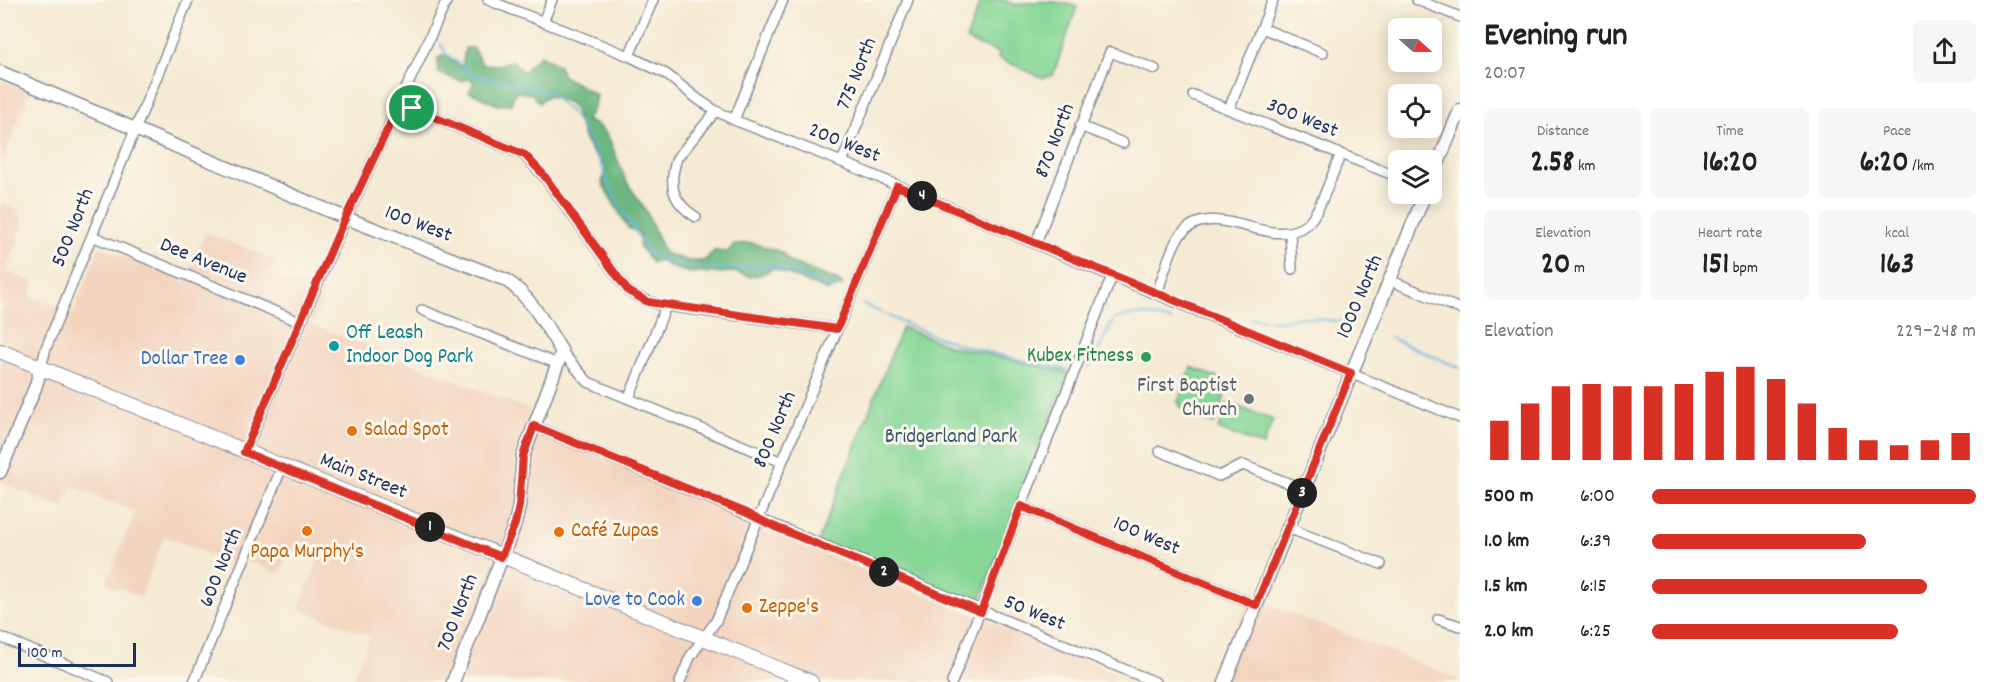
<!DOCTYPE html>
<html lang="en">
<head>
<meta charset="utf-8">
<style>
	body { margin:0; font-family:Dekko,sans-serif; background:#f6f6f6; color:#222; height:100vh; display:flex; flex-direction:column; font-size:22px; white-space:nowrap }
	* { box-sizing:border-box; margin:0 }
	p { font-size:20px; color:#767676 }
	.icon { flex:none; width:33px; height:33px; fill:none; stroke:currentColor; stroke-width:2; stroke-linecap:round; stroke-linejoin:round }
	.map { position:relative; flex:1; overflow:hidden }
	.drawer { display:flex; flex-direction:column; background:#fff; width:540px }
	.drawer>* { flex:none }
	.needle { width:39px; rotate:111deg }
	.tools { position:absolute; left:1388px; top:18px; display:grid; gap:12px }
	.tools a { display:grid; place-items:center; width:54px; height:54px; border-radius:9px; background:#fff; box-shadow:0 3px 15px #0003; font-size:30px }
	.scale { position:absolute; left:18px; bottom:15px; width:118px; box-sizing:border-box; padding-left:6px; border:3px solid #1b2f5e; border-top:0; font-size:16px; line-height:21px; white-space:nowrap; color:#1b2f5e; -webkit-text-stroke:4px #fbf7ec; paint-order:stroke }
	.pin { position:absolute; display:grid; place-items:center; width:51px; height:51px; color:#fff; margin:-26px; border:3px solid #fff; border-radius:50%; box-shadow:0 2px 6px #0007 }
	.km { position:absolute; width:30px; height:30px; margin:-15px; border-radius:50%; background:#222; color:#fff; font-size:16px; line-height:30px; text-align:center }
	.round { display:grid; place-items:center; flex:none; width:63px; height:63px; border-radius:9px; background:#f6f6f6 }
	.summary { display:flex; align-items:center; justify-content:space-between; height:102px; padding:0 24px }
	h1 { font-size:33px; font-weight:800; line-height:45px }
	.figures { display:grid; grid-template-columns:repeat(3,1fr); gap:9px; height:102px; padding:6px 24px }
	.figures div { display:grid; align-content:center; border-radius:9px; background:#f6f6f6; text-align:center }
	.figures b { font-size:30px; font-weight:800 }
	.figures small { font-size:16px; font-weight:400 }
	.figures p { font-size:16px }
	.chart { height:168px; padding:12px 24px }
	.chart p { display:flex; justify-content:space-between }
	.chart svg { width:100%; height:108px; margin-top:6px; stroke:#d93025; stroke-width:6 }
	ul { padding:0 24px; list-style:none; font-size:20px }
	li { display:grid; grid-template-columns:96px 72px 1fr; align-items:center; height:45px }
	li i { height:15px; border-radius:8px; background:#d93025 }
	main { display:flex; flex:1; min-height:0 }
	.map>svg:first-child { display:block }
	.built { fill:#f3d4be }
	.green { fill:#87d797; stroke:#51837a; stroke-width:1.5 }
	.forest { fill:#6db880; stroke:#44746f; stroke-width:1.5 }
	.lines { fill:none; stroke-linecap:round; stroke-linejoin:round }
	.stream { stroke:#64b3de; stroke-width:2 }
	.street-casing { stroke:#888c98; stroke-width:12 }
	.secondary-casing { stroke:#888c98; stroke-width:15 }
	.primary-casing { stroke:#888c98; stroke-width:16 }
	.street { stroke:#fff; stroke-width:9 }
	.secondary { stroke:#fff; stroke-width:12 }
	.primary { stroke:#fff; stroke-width:14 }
	.route-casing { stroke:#fff; stroke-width:12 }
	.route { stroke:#d93025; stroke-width:8 }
	.culture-dot { fill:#0f9aa8; stroke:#fbf7ec; stroke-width:2 }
	.leisure-dot { fill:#2e9e5b; stroke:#fbf7ec; stroke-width:2 }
	.shop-dot { fill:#3f7fe0; stroke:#fbf7ec; stroke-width:2 }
	.worship-dot { fill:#6b7280; stroke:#fbf7ec; stroke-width:2 }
	.food-dot { fill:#e8710a; stroke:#fbf7ec; stroke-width:2 }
	.labels { text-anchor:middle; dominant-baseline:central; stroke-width:6; stroke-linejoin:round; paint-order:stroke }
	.street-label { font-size:21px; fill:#1b2f5e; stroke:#fbf7ec }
	.culture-label { font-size:21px; fill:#0d838f; stroke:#fbf7ec; text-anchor:start }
	.leisure-label { font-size:21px; fill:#27864d; stroke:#fbf7ec; text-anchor:end }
	.shop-label { font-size:21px; fill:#366cbe; stroke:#fbf7ec; text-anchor:end }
	.worship-label { font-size:21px; fill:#5b616d; stroke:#fbf7ec; text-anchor:end }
	.food-label { font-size:21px; fill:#c56008; stroke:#fbf7ec; text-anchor:start }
	.park-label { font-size:21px; fill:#36596c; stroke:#fbf7ec }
</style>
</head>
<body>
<main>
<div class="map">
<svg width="1460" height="682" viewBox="0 0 1460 682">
	<rect width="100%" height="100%" fill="#fbf7ec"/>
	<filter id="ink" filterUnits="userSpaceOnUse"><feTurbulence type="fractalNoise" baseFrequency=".0167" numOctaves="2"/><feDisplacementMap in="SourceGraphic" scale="12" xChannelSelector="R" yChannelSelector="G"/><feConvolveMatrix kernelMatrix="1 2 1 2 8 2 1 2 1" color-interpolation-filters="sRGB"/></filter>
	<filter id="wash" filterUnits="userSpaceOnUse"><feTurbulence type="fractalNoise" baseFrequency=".008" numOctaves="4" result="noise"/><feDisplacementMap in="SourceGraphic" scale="24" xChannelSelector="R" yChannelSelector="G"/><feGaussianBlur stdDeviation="1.35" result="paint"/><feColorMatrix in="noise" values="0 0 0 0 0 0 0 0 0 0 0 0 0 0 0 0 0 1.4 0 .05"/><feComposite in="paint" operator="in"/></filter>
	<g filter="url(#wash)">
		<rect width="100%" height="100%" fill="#f5ead3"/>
		<!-- built -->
		<path class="built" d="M0,80l30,12 -30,75z
			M0,203l17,6 7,13 -18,49 28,11 -4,15 43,16 27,-66 85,35 20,-50 70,28 -5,14 54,21 -12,30 41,15 177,70 -5,16 362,154 253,102h-772l-14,-5 16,-41 -72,-27 20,-49 -29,-12 -10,26 -43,-18 -2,8 -70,-28 -23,61 -35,-13 29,-72 -63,-26 -10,22 -62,-26z
			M1249,598l142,53 69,29v2h-246z"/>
		<!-- green -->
		<path class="green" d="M981,0h23l12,5c19,-5 42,-5 61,2l-24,68 -10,3 -45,-20 1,-5 -33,-13z
			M902,327l48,19 119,27 -87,222 -5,7 -6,1 -153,-61z
			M1191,367l27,11 6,20 -10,26 -30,-11 -6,-11z
			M1228,403l45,17 -10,26 -45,-17z"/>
		<!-- forest -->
		<path class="forest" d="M465,48h8l9,16 16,1 15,-4 10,11 17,-17 19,11 4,10 33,19 -2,12 -8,14 10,3 12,12 18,45 20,30 18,42 25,8h15l10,-10 14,1 6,-8 19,-1 28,9 9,10 48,19 5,4 -15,6 -55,-23c-7,5 -17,10 -26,8 -5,-1 -8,-4 -14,-4 -24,1 -52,5 -72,-11l-9,2 -13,-17 1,-13 -12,-5 -26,-45 4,-16c-9,-9 -16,-16 -21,-27 -12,-27 -2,-38 -38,-44l-8,7 -7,-9 -17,-2 -4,12 -14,1 -28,-13 5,-10 -4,-3 -10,2 -22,-8v-15l6,-3 18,13z"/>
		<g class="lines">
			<!-- stream -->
			<path class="stream" d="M441,44l5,10 28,21 76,18 23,21 23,38 16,40 36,61 40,13 37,3 46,-4 63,24
				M863,304c28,13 56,27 86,37 38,13 79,20 118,29
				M1251,318l26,3 25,-4 41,5
				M1389,337l71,31
				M1088,368l4,-5 22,-44c26,-7 32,-5 58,2"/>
		</g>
	</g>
	<g filter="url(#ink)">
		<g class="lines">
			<!-- street casing -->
			<g class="street-casing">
				<path id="street" d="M488,0l141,56 37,18 33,26 17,11 18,9 108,42 270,114 348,142
					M1417,0l43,17
					M543,22l9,-22
					M1262,28l61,25
					M629,56l24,-56
					M1193,95l205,82
					M400,103l124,52 18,19 86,117c12,8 23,12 38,15l171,23
					M1229,109l44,-109
					M734,120l49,-120
					M1080,126l43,17
					M842,162l66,-162
					M696,217c-24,-15 -28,-32 -19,-59l39,-47
					M1290,232l2,37
					M92,236l208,86
					M1036,243l74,-191 45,17
					M1389,280l71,29
					M1157,294c5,-15 13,-44 21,-56 32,-46 93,16 129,-14 13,-11 26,-53 34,-70
					M422,310l136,54
					M562,352l26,30 194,80
					M41,368l5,-20 142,-348
					M629,398l37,-92
					M534,426l621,256
					M245,451l101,-233 101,-218
					M1160,451l59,25 24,-11 60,24
					M1021,506l235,99
					M1288,528l93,36
					M1438,619l22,7
					M0,637l108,45
					M194,682l88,-215
					M680,682l10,-25 26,-36 181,-435
					M952,682l160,-406"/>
			</g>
			<!-- secondary casing -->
			<g class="secondary-casing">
				<path id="secondary" d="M0,72l346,146 160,62c26,18 40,46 56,72l-39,104 -4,50 -4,18 -62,158
					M1431,180l29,-70
					M0,472l35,-84 6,-20
					M1225,682l200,-488"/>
			</g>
			<!-- primary casing -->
			<g class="primary-casing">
				<path id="primary" d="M0,351l811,331"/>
			</g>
			<!-- street -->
			<use href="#street" class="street"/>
			<!-- secondary -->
			<use href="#secondary" class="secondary"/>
			<!-- primary -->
			<use href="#primary" class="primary"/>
		</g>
	</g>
	<g class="lines" filter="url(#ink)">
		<!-- route casing -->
		<g class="route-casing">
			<path id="route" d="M400,103l125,52 18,19 85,117 20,11 189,27 60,-143 454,187 -95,232 -235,-99 -40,106 -208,-86 -26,-13 -213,-87 -11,30 -4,50 -4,18 -14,33 -257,-105 97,-225z"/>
		</g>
		<!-- route -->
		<use href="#route" class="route"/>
	</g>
	<!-- markers -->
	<circle class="culture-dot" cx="334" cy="346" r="6"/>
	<circle class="leisure-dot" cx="1146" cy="357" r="6"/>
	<g class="shop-dot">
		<circle cx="240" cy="360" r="6"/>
		<circle cx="697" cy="601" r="6"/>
	</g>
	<circle class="worship-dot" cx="1249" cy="399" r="6"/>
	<g class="food-dot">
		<circle cx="352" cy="431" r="6"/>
		<circle cx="307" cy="531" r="6"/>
		<circle cx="559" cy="532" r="6"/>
		<circle cx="747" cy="608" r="6"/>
	</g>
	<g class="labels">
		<!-- street labels -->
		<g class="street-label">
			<text transform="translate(858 74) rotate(-68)">775 North</text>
			<text transform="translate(1302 119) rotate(22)">300 West</text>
			<text transform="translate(1056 141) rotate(-69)">870 North</text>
			<text transform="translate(844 144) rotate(22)">200 West</text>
			<text transform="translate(418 225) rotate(21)">100 West</text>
			<text transform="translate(74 228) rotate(-68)">500 North</text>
			<text transform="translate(203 262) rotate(22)">Dee Avenue</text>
			<text transform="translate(1361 297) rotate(-67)">1000 North</text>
			<text transform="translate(776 430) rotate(-67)">800 North</text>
			<text transform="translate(363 477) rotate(22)">Main Street</text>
			<text transform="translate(1146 537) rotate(23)">100 West</text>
			<text transform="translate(222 568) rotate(-68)">600 North</text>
			<text transform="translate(459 613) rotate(-69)">700 North</text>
			<text transform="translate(1034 614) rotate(22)">50 West</text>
		</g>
		<!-- culture labels -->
		<g class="culture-label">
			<text x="346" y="334">Off Leash<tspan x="346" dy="24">Indoor Dog Park</tspan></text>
		</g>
		<!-- leisure labels -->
		<g class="leisure-label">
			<text x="1134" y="357">Kubex Fitness</text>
		</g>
		<!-- shop labels -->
		<g class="shop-label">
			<text x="228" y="360">Dollar Tree</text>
			<text x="685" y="601">Love to Cook</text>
		</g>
		<!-- worship labels -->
		<g class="worship-label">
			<text x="1237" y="387">First Baptist<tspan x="1237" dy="24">Church</tspan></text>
		</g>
		<!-- food labels -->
		<g class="food-label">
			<text x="364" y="431">Salad Spot</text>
			<text x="571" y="532">Café Zupas</text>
			<text x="307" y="553" text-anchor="middle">Papa Murphy's</text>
			<text x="759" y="608">Zeppe's</text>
		</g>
		<!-- park labels -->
		<g class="park-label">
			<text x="951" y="438">Bridgerland Park</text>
		</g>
	</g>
</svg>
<div class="tools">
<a><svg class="needle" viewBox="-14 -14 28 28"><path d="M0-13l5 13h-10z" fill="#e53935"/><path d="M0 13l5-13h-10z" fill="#767676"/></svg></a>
<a><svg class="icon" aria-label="locate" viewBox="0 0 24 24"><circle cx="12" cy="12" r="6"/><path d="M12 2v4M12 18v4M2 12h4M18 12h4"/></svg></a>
<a><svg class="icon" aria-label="layers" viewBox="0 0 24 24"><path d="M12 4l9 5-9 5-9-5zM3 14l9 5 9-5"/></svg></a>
</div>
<div class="scale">100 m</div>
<div class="pin" style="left:412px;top:108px;background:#1e9e55"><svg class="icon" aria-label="arrive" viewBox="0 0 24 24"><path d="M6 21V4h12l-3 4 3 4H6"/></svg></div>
<b class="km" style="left:430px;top:527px">1</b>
<b class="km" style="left:884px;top:572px">2</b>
<b class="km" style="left:1302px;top:493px">3</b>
<b class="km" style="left:922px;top:196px">4</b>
</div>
<section class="drawer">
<div class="summary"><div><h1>Evening run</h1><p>20:07</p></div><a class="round"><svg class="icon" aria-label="share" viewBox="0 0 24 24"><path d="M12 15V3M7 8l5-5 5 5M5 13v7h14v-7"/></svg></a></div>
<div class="figures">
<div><p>Distance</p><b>2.58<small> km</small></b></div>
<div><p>Time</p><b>16:20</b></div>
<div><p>Pace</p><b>6:20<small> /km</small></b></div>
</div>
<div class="figures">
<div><p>Elevation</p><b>20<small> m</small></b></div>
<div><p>Heart rate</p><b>151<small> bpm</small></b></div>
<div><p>kcal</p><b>163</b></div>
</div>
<div class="chart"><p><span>Elevation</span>229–248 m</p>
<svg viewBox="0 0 160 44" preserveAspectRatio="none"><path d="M5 44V28M15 44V21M25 44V14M35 44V13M45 44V14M55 44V14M65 44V13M75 44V8M85 44V6M95 44V11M105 44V21M115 44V31M125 44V36M135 44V38M145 44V36M155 44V33"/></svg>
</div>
<ul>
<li><b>500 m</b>6:00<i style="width:100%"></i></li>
<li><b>1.0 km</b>6:39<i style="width:66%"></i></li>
<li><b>1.5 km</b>6:15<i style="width:85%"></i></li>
<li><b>2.0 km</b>6:25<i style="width:76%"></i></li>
</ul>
</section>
</main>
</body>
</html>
